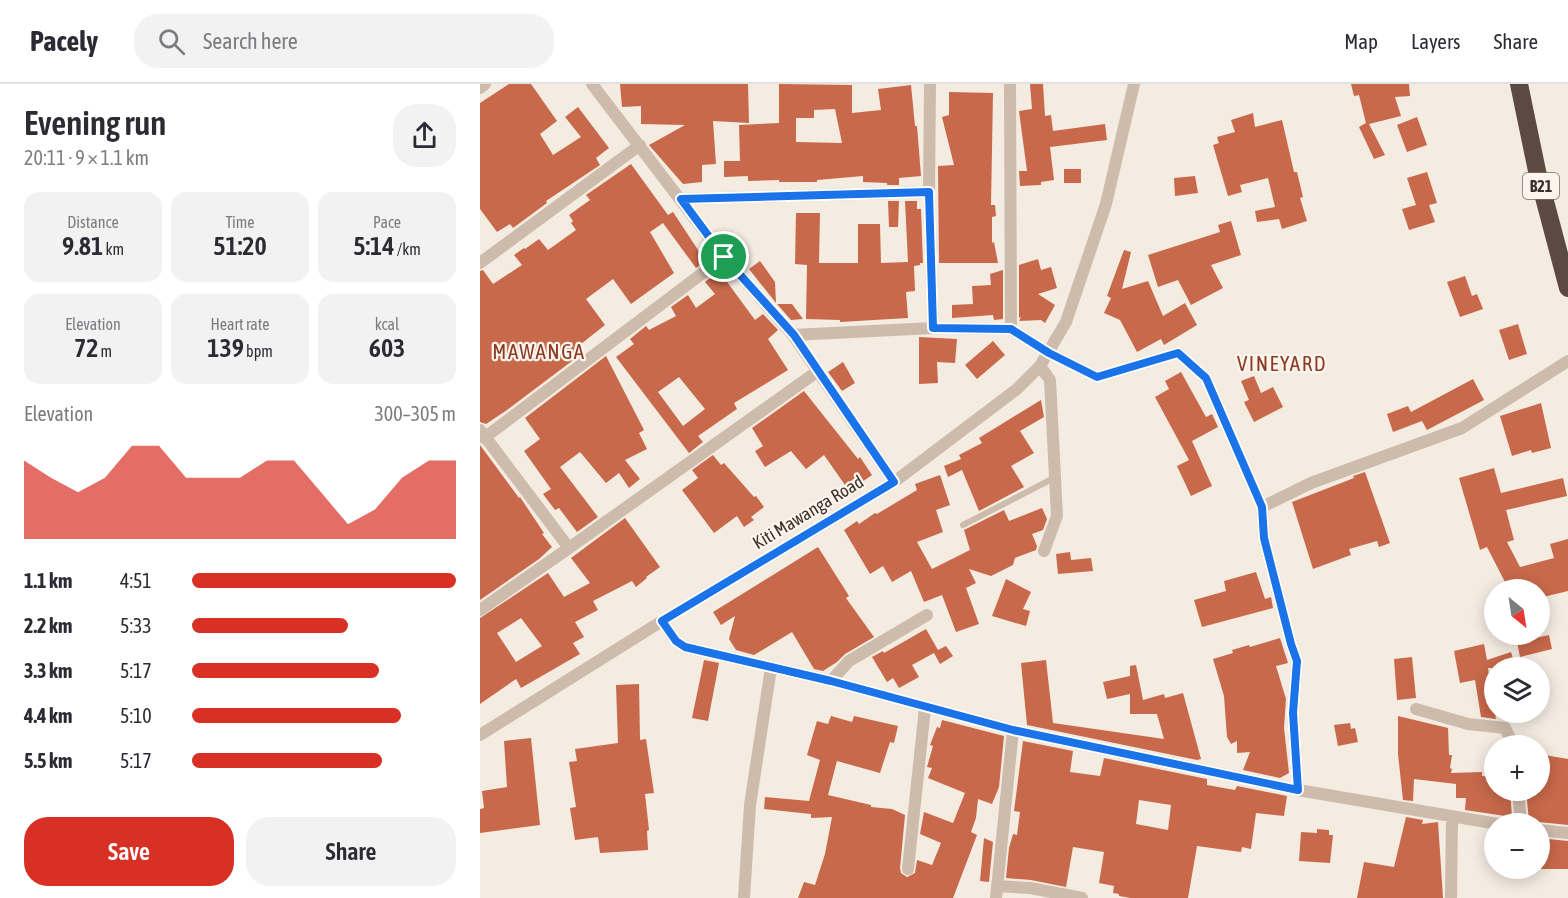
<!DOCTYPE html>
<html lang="en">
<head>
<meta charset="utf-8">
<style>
	body { margin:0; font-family:"Asap Condensed",sans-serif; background:#f2f2f3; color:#2b2b33; height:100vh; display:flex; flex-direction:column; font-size:22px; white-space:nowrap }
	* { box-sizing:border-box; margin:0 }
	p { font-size:20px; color:#7c7c81 }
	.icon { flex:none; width:33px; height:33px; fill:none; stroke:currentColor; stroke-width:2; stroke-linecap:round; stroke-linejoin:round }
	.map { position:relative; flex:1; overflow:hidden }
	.sheet { display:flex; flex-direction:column; background:#fff; width:480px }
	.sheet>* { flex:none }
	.needle { width:39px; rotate:150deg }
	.tools { position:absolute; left:1004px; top:495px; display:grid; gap:12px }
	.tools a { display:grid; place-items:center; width:66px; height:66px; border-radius:50%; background:#fff; box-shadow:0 3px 15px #0003; font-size:30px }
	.pin { position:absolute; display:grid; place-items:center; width:51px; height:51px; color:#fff; margin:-26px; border:3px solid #fff; border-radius:50%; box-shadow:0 2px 6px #0007 }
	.round { display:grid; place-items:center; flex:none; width:63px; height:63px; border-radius:24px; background:#f2f2f3 }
	.head { display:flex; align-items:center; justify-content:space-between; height:102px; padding:0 24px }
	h1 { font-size:33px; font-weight:600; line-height:45px }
	.stats { display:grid; grid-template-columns:repeat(3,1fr); gap:9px; height:102px; padding:6px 24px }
	.stats div { display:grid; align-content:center; border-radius:15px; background:#f2f2f3; text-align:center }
	.stats b { font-size:26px; font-weight:600 }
	.stats small { font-size:16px; font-weight:400 }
	.stats p { font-size:16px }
	.chart { height:168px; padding:12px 24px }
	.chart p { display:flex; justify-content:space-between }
	.chart svg { width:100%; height:108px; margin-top:6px; fill:#d93025; opacity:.7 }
	.action { display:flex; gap:12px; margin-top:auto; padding:12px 24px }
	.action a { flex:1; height:69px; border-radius:24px; background:#d93025; color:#fff; font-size:24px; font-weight:600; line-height:69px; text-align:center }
	.action a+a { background:#f2f2f3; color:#2b2b33 }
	ul { padding:0 24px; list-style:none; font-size:20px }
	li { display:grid; grid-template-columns:96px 72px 1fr; align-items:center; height:45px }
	li i { height:15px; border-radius:8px; background:#d93025 }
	header { display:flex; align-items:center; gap:36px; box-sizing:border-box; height:84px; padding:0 30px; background:#fff; border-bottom:2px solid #e1e1e2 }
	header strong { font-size:28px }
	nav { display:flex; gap:33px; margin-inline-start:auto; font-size:21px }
	.search { width:420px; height:54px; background:#f2f2f3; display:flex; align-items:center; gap:15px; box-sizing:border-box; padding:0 21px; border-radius:24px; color:#7c7c81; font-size:22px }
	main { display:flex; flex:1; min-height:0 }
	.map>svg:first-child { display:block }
	.building { fill:#c8694b; fill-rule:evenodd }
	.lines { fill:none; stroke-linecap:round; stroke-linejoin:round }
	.lane { stroke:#cdbbac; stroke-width:6 }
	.street { stroke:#cdbbac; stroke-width:12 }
	.highway { stroke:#5c4a42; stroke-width:18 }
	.route-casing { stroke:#fff; stroke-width:12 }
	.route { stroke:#1a73e8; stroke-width:8 }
	.labels { text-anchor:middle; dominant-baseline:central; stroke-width:4.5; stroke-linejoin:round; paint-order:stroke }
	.shield { fill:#fbf5ee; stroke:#756b66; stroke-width:1.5 }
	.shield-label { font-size:16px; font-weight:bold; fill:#3b302b }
	.street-label { font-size:18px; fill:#3b302b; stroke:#fbf5ee }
	.quarter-label { font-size:21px; letter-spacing:1.5px; fill:#8c3b22; stroke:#fbf5ee }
</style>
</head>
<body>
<header>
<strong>Pacely</strong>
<div class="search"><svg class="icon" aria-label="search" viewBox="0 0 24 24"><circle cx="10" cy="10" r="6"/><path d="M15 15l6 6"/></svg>Search here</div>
<nav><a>Map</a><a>Layers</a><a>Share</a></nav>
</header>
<main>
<section class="sheet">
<div class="head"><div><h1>Evening run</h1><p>20:11 · 9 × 1.1 km</p></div><a class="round"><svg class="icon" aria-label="share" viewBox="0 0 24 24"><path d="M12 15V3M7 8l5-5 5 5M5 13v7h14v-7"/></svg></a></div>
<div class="stats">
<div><p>Distance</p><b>9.81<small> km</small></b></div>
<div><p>Time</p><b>51:20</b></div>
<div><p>Pace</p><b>5:14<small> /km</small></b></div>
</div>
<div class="stats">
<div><p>Elevation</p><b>72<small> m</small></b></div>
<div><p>Heart rate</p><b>139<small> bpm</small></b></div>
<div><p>kcal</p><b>603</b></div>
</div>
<div class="chart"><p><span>Elevation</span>300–305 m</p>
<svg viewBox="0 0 160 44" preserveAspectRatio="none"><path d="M0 44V12L10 19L20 25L30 19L40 6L50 6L60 19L70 19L80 19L90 12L100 12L110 25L120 38L130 32L140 19L150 12L160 12V44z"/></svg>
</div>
<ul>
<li><b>1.1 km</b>4:51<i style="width:100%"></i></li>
<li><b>2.2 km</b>5:33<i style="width:59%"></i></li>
<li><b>3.3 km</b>5:17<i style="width:71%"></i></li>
<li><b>4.4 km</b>5:10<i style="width:79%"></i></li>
<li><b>5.5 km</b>5:17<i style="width:72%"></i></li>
</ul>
<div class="action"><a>Save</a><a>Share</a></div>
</section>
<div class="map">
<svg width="1088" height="814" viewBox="0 0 1088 814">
	<rect width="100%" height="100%" fill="#f4ebe1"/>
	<!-- building -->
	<path class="building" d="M29,0h22l26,37 -17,13 13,21 28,-18 -16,-20 13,-10 31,41 -13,10 4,7 -54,36 1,2 -34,25 -3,-4 -13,8 -17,-23v-106z
		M140,0h128l1,39 -36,-2 3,43 -14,1v17l-19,2 -34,-39 36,-20 -44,-1v-18l-19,1z
		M299,0l73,1v28l29,-3 -3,-21 33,-4 4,41h2l4,50 -22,2v7h-12v-2l-24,-1v-6l-46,4v2h-38v-2l-31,1v-5l-24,1v-16h16l-1,-36 40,-2zM355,25l7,34 -46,-1v-24h18v-8z
		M550,0h13l2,32 6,-1 2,16 52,-7 2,16 -57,7 4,33 -13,2v3l-21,1 -1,-15h8l-8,-60 13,-2z
		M871,0h58l1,12 -15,1 6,19 -32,8 16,31 -11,4 -15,-32 7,-4 -7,-28 -5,1z
		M469,8l44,1 -2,112h4l1,11 -4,1v26l2,-1 4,21h-59l-1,-97 16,-1 -12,-48 7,-2z
		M773,29l2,14 27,-7 12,52h3l6,25 -3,1 7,23 -25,8 -3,-10 -22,3 -2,-11 20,-4 -7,-29 -28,7 2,7 -14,4 -15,-51 6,-2 -2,-6 18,-5 -4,-12z
		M937,33l10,28 -20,7 -10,-27z
		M151,80l37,51 5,-3 31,47v3l-8,6 -33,-45 -13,9 24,41 -43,31 -18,-25 -27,20 19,26 -29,23 4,7 -73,55 -21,14 -6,-2v-151l3,-1 10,14 29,-19 -8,-10 10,-7 1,1 14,-10 9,11 28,-20 -5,-7 2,-2 -4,-6 21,-15 -4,-5z
		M584,85h17v14h-17z
		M947,88l10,31 -8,2 6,17 -26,8 -7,-21 14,-4 -9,-27z
		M715,92l3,17 -23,3 -1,-18z
		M408,117h11l-1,26h-9z
		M425,117h12v8h4l2,54h-3v2l-6,1 1,25 -9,1 2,26 -68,4v-2l-34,-1 1,-54 -12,-1 1,-51h24l-1,50h39v-39h22l1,39 27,-1z
		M751,137l10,34 -30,10 12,23 -32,17 -13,-25 -20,7 -10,-32 72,-23 -2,-7z
		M644,166l7,2 -9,37 26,-8 15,35 22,-13 12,22 -33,20 -3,-6 -24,13 -17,-32 -16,-7 7,-15 -4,-2z
		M558,175l3,11 10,-3 6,21 -19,6 17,11 -10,18 -4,-3 -22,1 2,-4 -2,1v-53z
		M280,177l15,21 1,21 -27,-34z
		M523,186v49l-9,1 -1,-5 -41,3v-13l21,-1 -1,-18 19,-1 -1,-11z
		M239,187l36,49 8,-6 15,16 -10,9 20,31 -54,33 3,6 -39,27 5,6 -14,11 -73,-96 18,-13 -4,-5 16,-13 3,4 27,-14 -5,-9 17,-12 8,13 19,-14 -10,-12zM199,293l26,32 -22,17 -25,-34z
		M985,192l7,20 5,-2 6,15 -23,8 -13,-35z
		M297,220h15l11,15 -12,1z
		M1038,240l9,30 -18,6 -10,-30z
		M439,253l38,2 -2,24 -18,-1 1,21 -19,1z
		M513,257l12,14 -28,24 -12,-14z
		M126,272l38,74 -5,3 8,16 -22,11 15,19 -11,9 -10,-15 -13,10 -26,-31 -20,15 38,50 -21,15 -18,-24 -4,2 -12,-16 8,-5 -27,-38 16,-12 -15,-21z
		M363,278l12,21 -13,8 -14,-19z
		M701,288l25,45 6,-3 6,13 -26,14 20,45 -21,10 -14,-30 12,-6 -34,-63 14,-8 -4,-8z
		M774,292l7,17 12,-6 10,20 -29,15 -10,-20 5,-2 -8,-19z
		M993,295l11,21 -57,30 -5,-9 -29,11 -6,-18 21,-8 3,6z
		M324,307l54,68 2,-2 12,18 -10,7 -4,-6 -13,9 -21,-30 -18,14 -15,-18 -26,16 -10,-16 8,-5 -11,-18z
		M561,316l3,17 -24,14 14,22 -23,13 13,21 -45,24 -17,-41 -14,7 -4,-11 17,-7 -2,-4 23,-12 -3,-5z
		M1061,319l10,45 -19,5 -1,-3 -19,6 -12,-40z
		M0,361l39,53 1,-1 24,36 -2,1 10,13 -13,12 -59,41z
		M233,371l8,10 3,-2 30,34 2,-1 8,11 -13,10 3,3 -10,7 -7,-11 -23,17 -32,-43 16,-12 -6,-8z
		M1014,384l7,25 62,-15 4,18 -61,14 8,30 -7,2 13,25 34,-9 -4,-14 18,-5v52l-29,7v-8h-21l-3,-11 -9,5 -19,-37 -7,3 -21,-72z
		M885,388l25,71 -11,4 -2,-6 -28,8 2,6 -38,14 -21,-67 62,-24 -1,-2z
		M460,391l10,30 -14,5 7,22 -26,10 15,27 38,-19 -6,-20 40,-20 5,11 33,-13 5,11 -4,11 -11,4 5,12 -1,4 -21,8 -2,7 -22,11 -22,-7 7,14 -10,5 13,36 -23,8 -14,-37 -18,7 -13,-31 -19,11 -9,-16 -13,8 -26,-44 13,-9 2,3 16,-11 2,1 40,-24 -2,-6z
		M145,434l35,49 -14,10 1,1 -11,9 -4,-6 -39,20 5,9 -23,12 9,15 -11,6 7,11 -59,34 -5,-9 -36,25v-86l68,-45 16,24 26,-14 -19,-25zM41,534l21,28 -26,16 -19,-29z
		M338,463l31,49 -3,2 28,39 -29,17 -8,8 -14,9 -9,-2 -22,-37 -38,23 -18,-5 -7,-11 6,-23 -14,9 -8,-13z
		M590,468l1,8 20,-2 2,13 -35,3 -2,-20z
		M776,488l9,27 6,-2 2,11 -71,19 -8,-27 32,-9 -2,-10z
		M526,495l25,13 -8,17 7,2 -4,15 -34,-10z
		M446,545l12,21 8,-4 7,10 -13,8 -6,-11 -22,12 7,12 -20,11 -6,-10 -6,4 -15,-25 11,-6 1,2z
		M1069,551l3,14 -32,8 -3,-15z
		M800,554l8,25 -12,3 10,33 -2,29 5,45 -9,5 -37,-8 7,-18 -13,1v-12l-6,3 -4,-7 -3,-41 -11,-37 20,-6 -1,-3 17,-5 1,2z
		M1004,560l3,16 24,-8 5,16h-28l8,51 -15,-2 -6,-37 -15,3 -6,-32z
		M932,573l4,41 -19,2 -3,-41z
		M224,576l15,3 -11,58 -16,-3z
		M566,576l7,63 111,16 -7,-25h-27v-20l-23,5 -4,-17 27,-6v-10l6,-1 7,35 21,-6 1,4 18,-5 18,66 -4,1 -170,-35 -6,-62z
		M159,600l1,56 6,-1 8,54 -9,1 4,36 -2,1 1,19 -48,3 -2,-16 -23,3 -5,-32 6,-1 -7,-45 8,-1 -2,-12 43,-6 -2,-58z
		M351,632l21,6 2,-6 44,10 -4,17 -4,-1 -10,31 -43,-12 -9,34 43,10v2l21,2 13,6 -5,53 1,5 6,4 8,-4 2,-13 15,5 9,-22 -21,-9 4,-22 29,11 12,-30 -37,-15 4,-10 -5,-1 6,-21 -3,-1 7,-18 3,1 2,-8 62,16 -5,51 -7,17 -14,-5 -2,19 -5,14 6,3 -24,63h-155l6,-16 11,3 10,-31 7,-37 -21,1v-4l-47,-5 1,-12 44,4 11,-41 -13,-5 10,-34 11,3z
		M918,632l50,12 1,27h3l-2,13 2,1 -1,4 31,-1v4l12,1v13h16l2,27 -47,-7 1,-12h-10v-14l-42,-5 -1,22 -10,-1 -5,-46z
		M870,639l1,6 4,-1 3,14 -20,4 -4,-21z
		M51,654l9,87 -60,8v-24l4,-1 -2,-17 25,-4 -3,-46z
		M543,657l50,10 -3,21 30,4 4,-18 103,21v6l28,5 2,-4 50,10 -3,20 -28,-3 -5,36 -9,-2 -1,5 -44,-6 -9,52h-57l-12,-2v-2l-6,-1 1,-7 -15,-3 5,-31 -31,-5 -7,40 -35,-7 -25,-2 3,-30 4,-14 4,1 3,-23 -6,-1zM659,716l32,5 -3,25 -32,-6z
		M1059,670l29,5v66l-39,-4 -3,-31h13z
		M926,733l17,3 -1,4 16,-2 5,76h-86l7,-36 30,5z
		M837,745l12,1v5h4l-3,28 -31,-2 2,-29 16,1z
		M504,754l9,4 -4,40 -9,-1z
		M1059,754l29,3v28h-29z"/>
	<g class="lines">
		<!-- lane -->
		<path class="lane" d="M483,441l91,-47"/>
		<!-- street -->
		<path class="street" d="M112,0l132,173 69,78 101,147
			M450,0l-1,108 4,136
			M0,4l5,-4
			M201,115l248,-7
			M0,179l160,-118
			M531,245l38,24 48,24 81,-24 28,25 56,129
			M313,251l140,-7 78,1 -1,-245
			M560,282l10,14 7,136 -13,35
			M0,346l89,118 249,-177
			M4,354l240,-181
			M0,526l89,-62
			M182,537l14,20 9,6 146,34 182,49 285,60 200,34
			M351,597l18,-20 78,-46
			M936,625l52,15 37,4 9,18
			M0,651l182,-114 232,-139 123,-93 23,-23 26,-44 40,-118 28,-120
			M818,706l-5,-77 4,-52 -6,-17 -27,-106 -2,-31 49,-24 151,-55 106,-67
			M1038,706l3,34
			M1059,746l29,3
			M428,785l17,-161
			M517,802l33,2 52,10
			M264,814l6,-93 21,-137
			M516,814l17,-168
			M971,814l1,-82"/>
		<!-- highway -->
		<path class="highway" d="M1039,0l18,87 31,117"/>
	</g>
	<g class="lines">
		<!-- route casing -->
		<g class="route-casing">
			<path id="route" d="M449,108l4,136 78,1 38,24 48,24 81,-24 28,25 56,129 2,31 27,106 6,17 -4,52 5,77 -285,-60 -182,-49 -146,-34 -9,-6 -14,-20 232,-139 -100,-147 -70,-78 -43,-58z"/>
		</g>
		<!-- route -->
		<use href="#route" class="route"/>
	</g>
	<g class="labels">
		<!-- shield labels -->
		<rect class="shield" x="1043" y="89" width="36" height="26" rx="4.5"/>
		<g class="shield-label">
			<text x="1061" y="102">B21</text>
		</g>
		<!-- street labels -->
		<g class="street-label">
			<text transform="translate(328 428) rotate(-31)">Kiti Mawanga Road</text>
		</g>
		<!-- quarter labels -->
		<g class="quarter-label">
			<text x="59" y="267">MAWANGA</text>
			<text x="802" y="279">VINEYARD</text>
		</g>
	</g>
</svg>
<div class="tools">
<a><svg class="needle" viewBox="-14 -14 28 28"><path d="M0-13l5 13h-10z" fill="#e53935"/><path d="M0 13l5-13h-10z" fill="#7c7c81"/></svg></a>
<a><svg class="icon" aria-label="layers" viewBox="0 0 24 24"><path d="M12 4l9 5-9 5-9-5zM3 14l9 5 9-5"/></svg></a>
<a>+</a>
<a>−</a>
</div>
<div class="pin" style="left:244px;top:173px;background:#1e9e55"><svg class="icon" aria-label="arrive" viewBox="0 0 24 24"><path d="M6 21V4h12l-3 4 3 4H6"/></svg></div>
</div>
</main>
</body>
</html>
